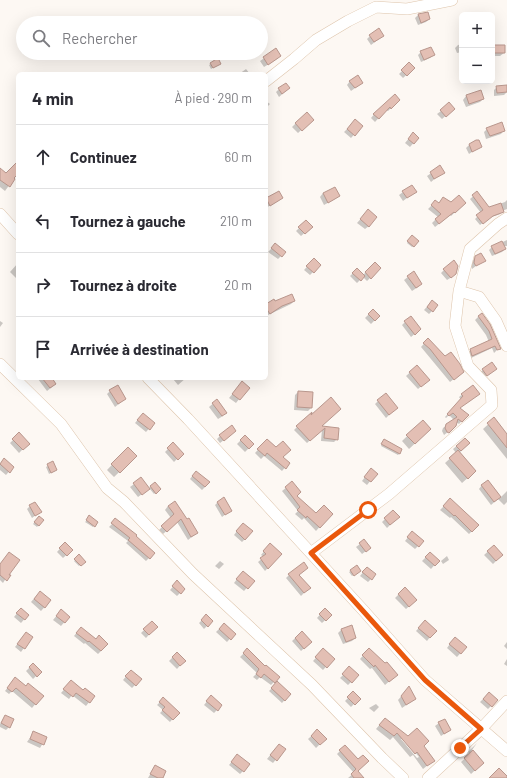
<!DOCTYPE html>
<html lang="fr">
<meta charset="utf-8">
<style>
body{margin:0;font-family:Barlow,sans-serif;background:#f2f2f3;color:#2b2b33}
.controls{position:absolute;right:12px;top:12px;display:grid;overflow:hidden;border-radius:6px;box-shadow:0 4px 16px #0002}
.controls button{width:36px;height:36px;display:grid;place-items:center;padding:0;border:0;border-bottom:1px solid #e1e1e2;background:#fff;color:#2b2b33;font:20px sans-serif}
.stop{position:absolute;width:12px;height:12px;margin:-9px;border:3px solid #ea580c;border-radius:50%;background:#fff}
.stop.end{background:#ea580c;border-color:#fff;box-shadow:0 1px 4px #0008}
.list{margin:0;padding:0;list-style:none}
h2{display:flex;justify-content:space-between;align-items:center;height:52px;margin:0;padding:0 16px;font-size:17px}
h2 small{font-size:13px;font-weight:400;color:#7c7c81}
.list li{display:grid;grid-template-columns:26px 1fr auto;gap:12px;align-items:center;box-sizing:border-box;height:64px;padding:0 16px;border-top:1px solid #e1e1e2}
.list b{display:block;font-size:15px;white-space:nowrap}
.list em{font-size:13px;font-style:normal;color:#7c7c81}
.icon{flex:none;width:22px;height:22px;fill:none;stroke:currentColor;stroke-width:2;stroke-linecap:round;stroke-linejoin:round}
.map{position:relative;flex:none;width:507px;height:778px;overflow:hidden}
.search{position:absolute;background:#fff;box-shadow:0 4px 16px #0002;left:16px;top:16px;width:252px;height:44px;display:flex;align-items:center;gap:10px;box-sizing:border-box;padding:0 14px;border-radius:22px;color:#7c7c81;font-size:15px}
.panel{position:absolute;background:#fff;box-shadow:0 4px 16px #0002;left:16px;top:72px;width:252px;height:308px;border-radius:6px}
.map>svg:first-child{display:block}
</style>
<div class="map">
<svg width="507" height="778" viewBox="0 0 507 778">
<rect width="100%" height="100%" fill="#fdf8f3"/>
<path fill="#0003" fill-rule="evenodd" d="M427 13 429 19 426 22 418 25 415 18 418 15Z
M370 36H383L371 45 367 39Z
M462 44V52L457 53 455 48 458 45Z
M492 46 504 53 500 56H492Z
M276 50 277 59 264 67 260 61Z
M421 52 434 55 430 58 421 62 418 55Z
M217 60 218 65 211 69 209 65Z
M409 64 414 68 403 78 399 74Z
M246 69 250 74H239Z
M350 81 362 83 351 91 347 85Z
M507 86V92L504 95 494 96V90L497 87Z
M289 88 279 97 276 92 279 89Z
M481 91 483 99 480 102 466 107 463 100 466 96Z
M399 100 388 111 386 110 375 122 371 118 376 112Z
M266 101 270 104 266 108Z
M441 111 450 112 442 119 437 114Z
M306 113 312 120 298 133 292 127Z
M355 121 361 127 351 138 344 132Z
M487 129 504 130 501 134 486 139 484 132Z
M410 137 418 138 410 147 405 143Z
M478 142 481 146 469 154 466 148 469 145Z
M18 162V173L5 191 0 187V173L6 174Z
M440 167 443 172 431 182 427 176Z
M411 186 415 192 403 201 399 195Z
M278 192 282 198 266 208V199Z
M323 193 339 196 335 199 324 205 320 197Z
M477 193 488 208 505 202 507 200V209L502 211 500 214 489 218 480 225 475 219 481 213 470 199Z
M435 202 438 204 465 203 451 216 450 215 435 227 432 223 438 217 428 209Z
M365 214 369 226 365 229 357 223Z
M299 228 308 230 301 236 296 231Z
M410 238 414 246 412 247 407 243Z
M507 240V246H504L505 249 502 252 492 256 489 250 492 247Z
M272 248 281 256 278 259 268 252Z
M476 257 484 260 472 269 471 266 473 260Z
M314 259 320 265 310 275 304 270Z
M18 263V280L10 272Z
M375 263 380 268 367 281 363 277 357 283 350 276 357 269 363 275Z
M444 270 452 277 447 280 441 273Z
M413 273 418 287 412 291 404 280Z
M294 301 291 304 266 316V305L274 302Z
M432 301V311L429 314 424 310Z
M373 310 379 316 371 324 365 318Z
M481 314 499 348 494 353 492 348 469 359 467 353 471 350 489 342 486 335 475 320Z
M0 321 3 323 0 327Z
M405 322 417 332 411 337 402 325Z
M428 339 459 375 450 382 421 347Z
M492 363V372L483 378 479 373Z
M417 366 425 383 418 389 406 376Z
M39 378H50L52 387 47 391 38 379Z
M174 378H186L178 385 173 379Z
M239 386 248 388 236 403 229 398Z
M473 386 459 408 467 415 459 424 456 422 452 429 444 435 442 431 443 428 454 420 449 415 446 418 445 417 461 400 459 397Z
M110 391 125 399 115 407 107 394Z
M298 392 311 408 308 411 294 410 295 395Z
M216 401 223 416 218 419 209 407Z
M378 401 393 411 386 418 375 404Z
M310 414 320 427 338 429 337 439 334 442 321 441 322 429 307 443 294 430Z
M140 417 154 423 146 432 135 423Z
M494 419 507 435V459L483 429Z
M423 421 425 434 409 449 402 441Z
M19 434 28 444 19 453 10 443Z
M232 434 220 443 217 439 220 436Z
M245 436 253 444 245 452 237 444Z
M465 439 469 443 459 453 470 476 462 483 445 463 456 453 453 449Z
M267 440 276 448 282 457 289 463 282 471 264 456 261 459 255 453Z
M383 442 401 450 399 454 398 455 381 446Z
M173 444 182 454 174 462 165 452Z
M128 448 136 456 114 477 107 470Z
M4 460 13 467 6 475 0 470V464Z
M53 463 55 471 49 474 46 467Z
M368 473 376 474 367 485 362 481Z
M193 475 205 487 202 490 190 479Z
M141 479 145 492 138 497 130 487Z
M154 483 159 489 154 494 149 488Z
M292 483 296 496 316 515 331 514 316 531 304 518 302 520 295 514 298 511 282 491Z
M482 485 500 498 507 491V502L504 505 498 499 491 505 479 489Z
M450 500 478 525 469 534 451 517 450 518 440 510Z
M218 502 231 510 222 517 215 505Z
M30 506 40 512 32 518 27 509Z
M168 506 196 533 193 536 188 540 177 522 163 534 159 530 171 518 165 510Z
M393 511 398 517 387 528 382 522Z
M39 517 43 520 37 527 33 524Z
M90 517 97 522 93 527 85 522Z
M113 523 134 536 154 553 146 561 126 543 128 541 109 527Z
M240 527 245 539 242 542 234 535Z
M409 536 418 546 415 549 405 541Z
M364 541 366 551 362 554 356 547Z
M65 543 72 550 63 558 57 552Z
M270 544 281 554 265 571 258 562 264 557 261 555Z
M494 546 502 555 493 564 484 555Z
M430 553 438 561 431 569 422 561Z
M79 556 84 562 79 566 74 561Z
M447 556 449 560 443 564 441 561Z
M220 561 224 564 219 569 215 566Z
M0 564 8 575 3 583 0 580Z
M357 567 358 572 352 576 349 572Z
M364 571 371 579 368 582 360 576Z
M240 575 253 581 244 591 234 583Z
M289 575H298L309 588 301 596 286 578Z
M177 582 184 589 177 596 170 590Z
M405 588 416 600 406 609 395 598Z
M37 595 50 601 41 611 31 602Z
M325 609 331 615 322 623 317 618Z
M18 612 28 615 21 623 14 617Z
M58 614 69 617 61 626 53 620Z
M206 616 212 621 204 629 199 623Z
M425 621 430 637 427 641 416 631Z
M152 622 156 627 146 638 141 633Z
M224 624 234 634 227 642 216 632Z
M341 630 355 638 352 641 343 644 338 633Z
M78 631 101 651 98 654 85 643 84 644 74 636Z
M302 632 311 642 301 651 292 641Z
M26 633 32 637 21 652 15 647Z
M452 641 466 647 457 657 447 648Z
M507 642V649L504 646Z
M369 649 393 678 385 685 372 668 370 669 360 659Z
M247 650 265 668 279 677 271 685 260 677 257 680 253 677 257 673 240 657Z
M323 650 333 659 323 670 313 661Z
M177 653 184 661 177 669 169 661Z
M507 659V666L504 664Z
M33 664 40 672 33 679 26 671Z
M350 668 358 675 348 685 340 678Z
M128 674 135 685 132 688 123 680Z
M12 682 26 687 42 696 32 708 12 691 9 694 5 691Z
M277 683 290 694 282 703 269 691Z
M68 685 83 691 94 696 86 706 72 695 69 699 61 693Z
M406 691 415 699 402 708 398 700Z
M353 693 359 699 351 707 345 701Z
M489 693 497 700 488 709 480 702Z
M163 699 178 713 170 722 160 713 163 710 157 705Z
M208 700 217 710 214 713 204 705Z
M376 704 379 707 374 712 369 708Z
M5 716 9 727 6 730 0 727V724Z
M381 723 423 746 433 761 423 769 413 755 410 757 393 737 390 740 376 729ZM401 739H404L419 757 417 758Z
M439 723 450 730 441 736 435 726Z
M317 731 325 739 316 748 308 739Z
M34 732 46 738 40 748 27 742Z
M477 743 472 750 483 763 471 774 461 762 470 754 468 752Z
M345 746 358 760 357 771 363 778H348L354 773 337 754Z
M276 748 284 750 273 763 267 759Z
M234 759 243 771 240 774 229 765Z
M155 766 162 778H148Z"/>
<path fill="#e3bfb4" stroke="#b9978d" d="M428 12 430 19 421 23 418 14Z
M379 28 384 36 374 42 369 35Z
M492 45H505V53H492Z
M431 47 435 55 424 60 420 51Z
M276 48 281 56 268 65 263 57Z
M218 58 221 64 213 68 210 63Z
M409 62 415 68 407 76 401 70Z
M358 75 363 83 355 88 349 81Z
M286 83 290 88 282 94 278 88Z
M507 85V92L497 93 496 86Z
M481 90 484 99 469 104 466 95Z
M395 94 400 100 391 109 390 107 379 119 373 114Z
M449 102 455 109 446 117 440 110Z
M307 112 314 120 302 131 295 123Z
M355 119 363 126 355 136 347 129Z
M502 122 505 131 490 136 486 128Z
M413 132 419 138 414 144 408 139Z
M476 140H479L482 147 472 152 469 144Z
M18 161V174L14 178 15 179 10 187 0 180V168L6 173Z
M440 165 445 173 434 179 430 172Z
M412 185 417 192 407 198 402 191Z
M335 187 340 196 328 203 323 193Z
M279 191 283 198 270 206 266 198Z
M477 191 489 207 501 203 504 212 493 216 483 224 476 215 483 210 472 195Z
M459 195 466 203 455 213 454 212 439 224 435 219 441 214 431 205 435 200 439 203 443 197 451 202Z
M368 209 377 217 369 227 360 219Z
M306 220 313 227 305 234 298 227Z
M412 235 419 241 414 247 407 241Z
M502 241 506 249 495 254 491 246Z
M275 243 286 252 282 257 271 248Z
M481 253 486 261 476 266 474 263 475 256Z
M314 258 321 265 314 273 306 266Z
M454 260 458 266 456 274 451 278 443 269Z
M375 262 381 268 371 279 365 272Z
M357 268 365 276 361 281 352 273Z
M414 271 422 284 416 288 407 276Z
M292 294 295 301 282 306 270 314 266 308V304L274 299 275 301Z
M432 300 438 305 433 312 427 307Z
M373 309 380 316 375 321 368 314Z
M482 313 490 324 501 349 497 350 495 346 472 356 470 349 492 339 489 331 478 316Z
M411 316 421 329 415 335 404 321Z
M428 338 445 356 451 352 460 364 464 372 454 380 430 349 423 343Z
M492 362 497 369 487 376 482 369Z
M417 365 430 380 421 387 409 372Z
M42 378H52L56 384 50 388Z
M242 381 250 388 240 400 232 394Z
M118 385 126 399 118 404 109 390Z
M473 385 480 394 460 408 469 415 462 422 458 419 456 426 449 433 447 432 445 428 446 424 457 417 453 413 449 416 447 414 463 396 461 394Z
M298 391 313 392 312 408 297 407Z
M386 393 398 408 389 415 377 400Z
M331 397 341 409 322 426 339 428 338 440 324 438 325 428 310 441 296 426 312 412 311 415Z
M217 399 227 413 222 416 212 403Z
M143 413 155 423 150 430 137 420Z
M494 417 507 434V448L487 423Z
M423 420 431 429 415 444 406 435Z
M232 425 236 431 224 441 219 435Z
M19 432 30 444 23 450 12 439Z
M245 435 254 444 249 449 240 440Z
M465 438 470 443 461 451 456 446Z
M267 439 276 447 283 441 291 450 283 457 290 463 286 469 267 453 265 456 257 449Z
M384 439 402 449 400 454 381 444Z
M173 442 184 454 178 460 167 448Z
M128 447 137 456 120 473 111 464Z
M458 450 476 471 468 479 449 458Z
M4 458 14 467 10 473 0 464Z
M53 461 57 470 51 473 47 464Z
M371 468 378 474 371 482 364 477Z
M196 471 210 482 205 487 192 476Z
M141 477 150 489 142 495 133 483Z
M488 480 501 497 494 502 481 485Z
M292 481 301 492 297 496 316 513 324 505 333 514 320 528 307 516 306 518 297 510 300 507 285 487Z
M155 482 161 489 156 494 150 486Z
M224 497 232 511 225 515 217 502Z
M450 498 479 525 472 532 455 515 454 516 443 506Z
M175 501 187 519 189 518 198 533 191 537 181 519 167 532 161 526 174 514 168 506Z
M35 502 42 512 35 516 29 505Z
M393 510 400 517 390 525 384 518Z
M89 515 98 522 95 527 86 520Z
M39 516 44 520 39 526 34 522Z
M115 518 137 535 136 536 155 553 150 559 128 540 130 538 111 523Z
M243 523 253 531 245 540 236 531Z
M412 531 424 541 419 547 407 537Z
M364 539 371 548 366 552 359 543Z
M65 542 73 550 67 556 59 548Z
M270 543 282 554 268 569 260 558 266 554 263 551Z
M494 545 503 555 496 561 487 551Z
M9 552 20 560 9 575H11L7 581 0 575V564Z
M430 552 440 561 435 566 425 557Z
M79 554 86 562 81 566 74 559Z
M304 562 308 568 299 575 311 588 304 593 288 574Z
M357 565 361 571 354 576 350 570Z
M367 567 376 574 372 580 362 572Z
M243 571 255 581 248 589 236 579Z
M177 580 185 589 181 594 172 586Z
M405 587 417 600 409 607 398 594Z
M40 591 51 600 45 608 34 599Z
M21 608 29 615 25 620 16 613Z
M325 608 332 615 326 621 319 614Z
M61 609 70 617 65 623 56 616Z
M206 614 213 621 208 627 201 620Z
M425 620 437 631 430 638 418 628Z
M152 621 158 627 149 635 143 629Z
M224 623 236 634 231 640 219 629Z
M352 625 356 638 346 642 341 629Z
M81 627 96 639 99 635 108 644 101 651 89 641 88 642 76 633Z
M302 631 312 642 304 649 295 638Z
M26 632 33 637 25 649 17 644Z
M455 637 467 647 461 654 449 644Z
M247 648 265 666 266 665 280 677 275 683 264 674 261 678 256 674 259 669 243 653Z
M323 648 335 659 327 668 315 657Z
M369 648 385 663 387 662 398 675 389 682 375 665 374 667 362 655Z
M177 652 186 661 180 666 172 657Z
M33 663 42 672 37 677 29 667Z
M349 666 359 675 352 683 342 674Z
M131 670 142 679 136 686 125 676Z
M15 677 26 686 28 683 44 696 36 705 16 688 12 692 7 688Z
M71 680 83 690 85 688 95 696 90 703 76 693 73 697 63 689Z
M277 681 291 694 285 701 271 688Z
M409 686 416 699 406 705 401 696Z
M353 691 361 699 355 705 347 697Z
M489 692 498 700 492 707 483 699Z
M211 695 222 705 218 711 206 701Z
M163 697 180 713 173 720 162 710 165 707 159 702Z
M5 715 14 719 10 728 1 723Z
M385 718 408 736 417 728 429 741 424 746 435 761 427 766 417 752 415 754 397 733 394 736 379 725Z
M445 719 451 730 444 734 438 722Z
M317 729 327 739 320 745 311 736Z
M33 731 47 737 44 745 30 739Z
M279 744 286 749 277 761 270 755Z
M345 745 358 759 363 755 369 761 358 771 364 778H354L351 774 356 769 339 750Z
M473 750 484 763 475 771 464 758Z
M237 754 250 764 244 772 231 762Z
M155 765 166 771 163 778H158L150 774Z
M499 768 507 776V778H489Z"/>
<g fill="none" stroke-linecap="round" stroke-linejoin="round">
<defs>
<path id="minor" d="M266 81 294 59 316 40 348 21 376 7 407 9 452 0
M0 214 18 234
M459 291 479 297 496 321 507 346
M0 364 61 424 107 488 124 502 193 574 312 685 382 758 403 778
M148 378 188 419 363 610 425 680 507 751
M311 553 389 494 492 405 491 390 468 366 455 326 459 291 470 249 498 224 507 218
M428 778 481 729 507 701"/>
</defs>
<use href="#minor" stroke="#dec5ac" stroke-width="12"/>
<use href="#minor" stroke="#fff" stroke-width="11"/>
</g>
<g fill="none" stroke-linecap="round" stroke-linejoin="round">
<path stroke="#ea580c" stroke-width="5" d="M368 510 311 553 425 680 481 729 460 748"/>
</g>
</svg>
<div class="controls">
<button>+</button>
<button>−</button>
</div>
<div class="stop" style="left:368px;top:510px"></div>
<div class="stop end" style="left:460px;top:748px"></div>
<div class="search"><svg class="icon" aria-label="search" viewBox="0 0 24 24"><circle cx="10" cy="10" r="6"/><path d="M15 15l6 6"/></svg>Rechercher</div>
<section class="panel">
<h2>4 min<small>À pied · 290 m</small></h2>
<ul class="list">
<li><svg class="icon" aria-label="ahead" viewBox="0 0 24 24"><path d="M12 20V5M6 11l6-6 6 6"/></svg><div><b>Continuez</b></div><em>60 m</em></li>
<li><svg class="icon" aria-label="left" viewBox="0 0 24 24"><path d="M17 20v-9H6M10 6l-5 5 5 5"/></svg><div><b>Tournez à gauche</b></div><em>210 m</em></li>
<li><svg class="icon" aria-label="right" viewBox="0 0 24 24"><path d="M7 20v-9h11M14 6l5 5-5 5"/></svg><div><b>Tournez à droite</b></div><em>20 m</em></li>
<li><svg class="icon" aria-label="arrive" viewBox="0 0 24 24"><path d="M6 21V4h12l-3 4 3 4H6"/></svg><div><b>Arrivée à destination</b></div></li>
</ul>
</section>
</div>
